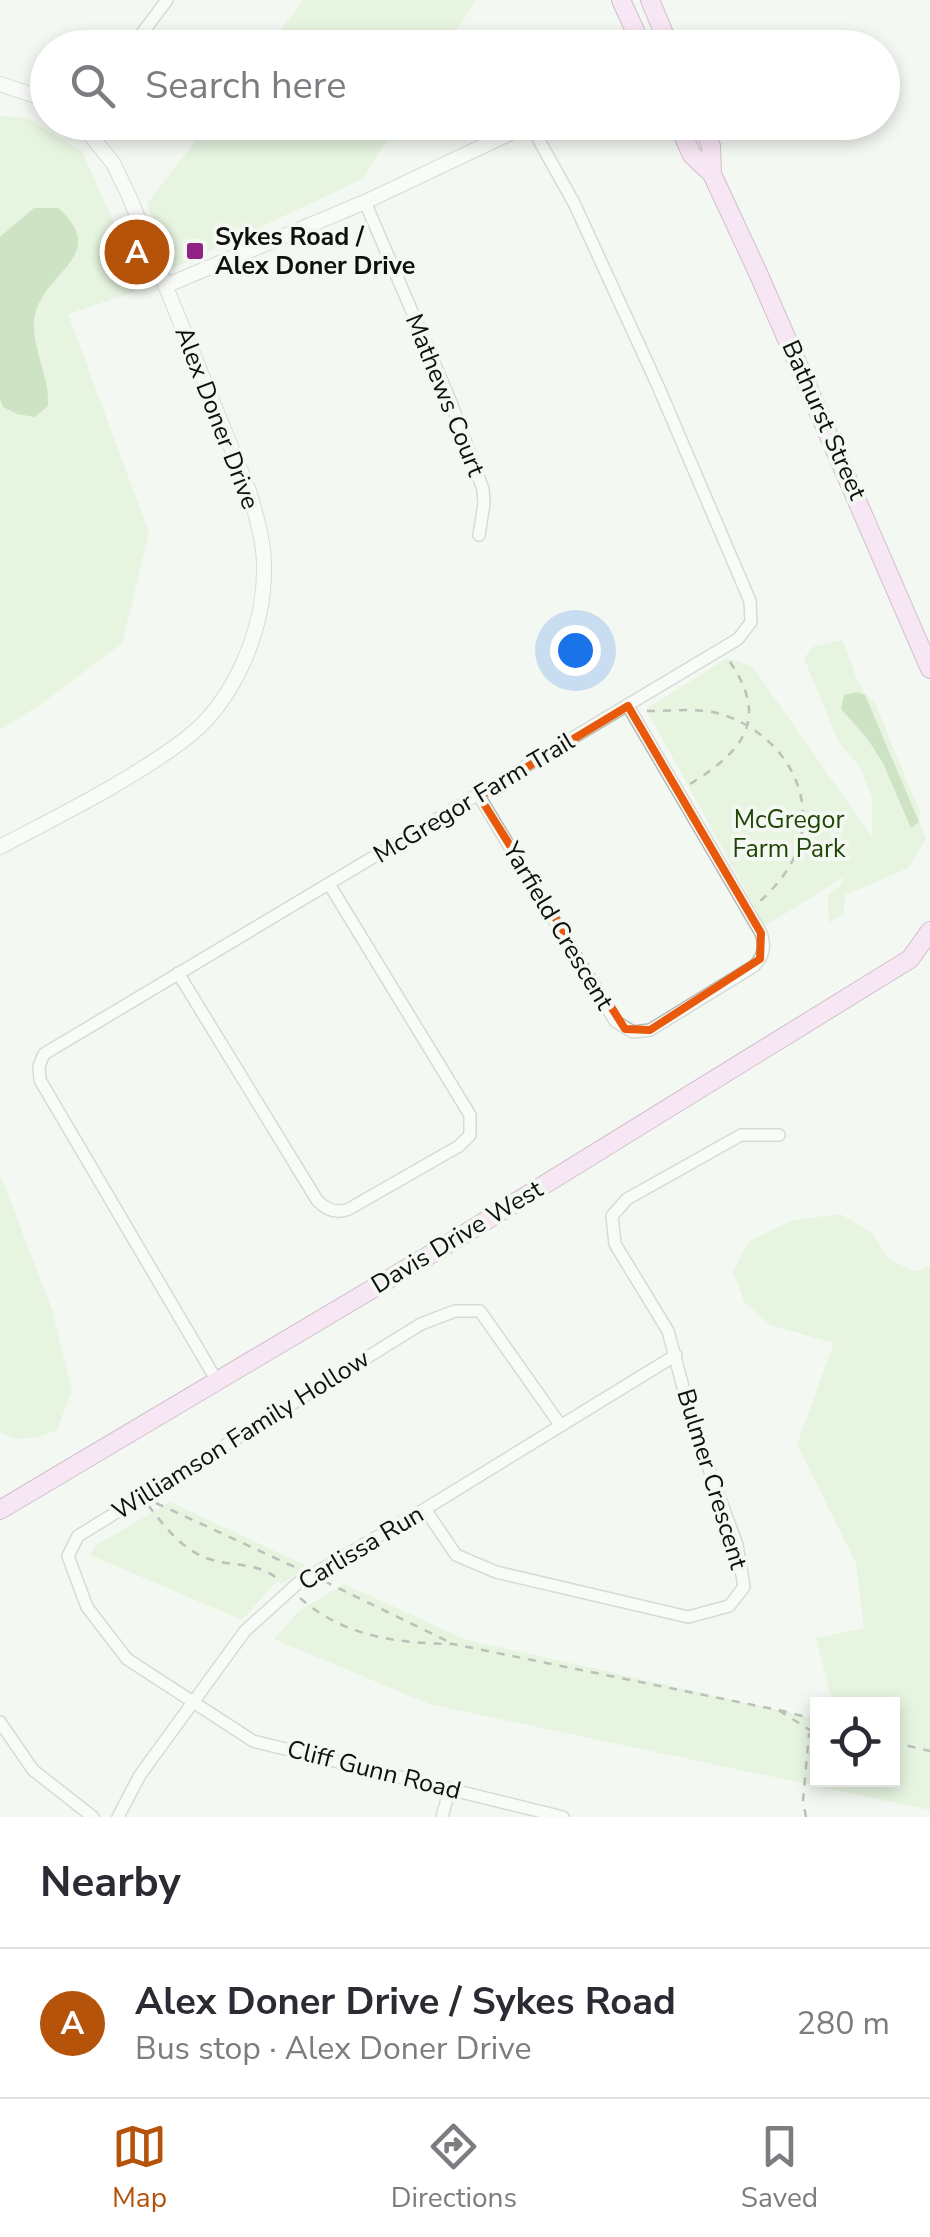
<!DOCTYPE html>
<meta charset="utf-8">
<style>
body{margin:0;font-family:"Nunito Sans",sans-serif;background:#f2f2f3;color:#2b2b33}
.controls{position:absolute;right:30px;bottom:30px;display:grid;overflow:hidden;border-radius:0px;box-shadow:0 5px 15px #0003}
.controls button{width:90px;height:90px;display:grid;place-items:center;padding:0;border:0;border-bottom:2px solid #e1e1e2;background:#fff;color:#2b2b33;font:50px sans-serif}
.you{position:absolute;left:575px;top:650px;width:35px;height:35px;margin:-25px;border:8px solid #fff;border-radius:50%;background:#1a73e8;box-shadow:0 0 0 15px #1a73e833}
.badge{display:grid;place-items:center;width:65px;height:65px;border-radius:50%;background:#b45309;color:#fff;font-size:32px;font-weight:700}
.pin{position:absolute;translate:-50% -50%;border:5px solid #fff;box-shadow:0 2px 10px #0006}
.list{margin:0;padding:0;list-style:none}
h2{display:flex;justify-content:space-between;align-items:center;height:130px;margin:0;padding:0 40px;font-size:42px}
h2 small{font-size:32px;font-weight:400;color:#7c7c81}
.list li{display:grid;grid-template-columns:65px 1fr auto;gap:30px;align-items:center;box-sizing:border-box;height:150px;padding:0 40px;border-top:2px solid #e1e1e2}
.list b{display:block;font-size:38px;white-space:nowrap}
.list p{margin:0;font-size:32px;white-space:nowrap;color:#7c7c81}
.list em{font-size:32px;font-style:normal;color:#7c7c81}
.icon{flex:none;width:55px;height:55px;fill:none;stroke:currentColor;stroke-width:2;stroke-linecap:round;stroke-linejoin:round}
.map{position:relative;flex:none;width:930px;height:1817px;overflow:hidden}
.search{position:absolute;background:#fff;box-shadow:0 5px 15px #0003;left:30px;right:30px;top:30px;height:110px;display:flex;align-items:center;gap:25px;box-sizing:border-box;padding:0 35px;border-radius:55px;color:#7c7c81;font-size:38px}
.sheet{height:280px;background:#fff}
nav{display:flex;justify-content:space-around;align-items:center;box-sizing:border-box;height:140px;border-top:2px solid #e1e1e2;background:#fff;font-size:28px;color:#7c7c81}
nav a{display:grid;justify-items:center;gap:5px}
nav .on{color:#b45309}
.map>svg:first-child{display:block}
</style>
<div class="map">
<svg width="930" height="1817" viewBox="0 0 930 1817">
<rect width="100%" height="100%" fill="#f4f8f2"/>
<path fill="#d4efc9" d="M304 0H476L445 47H267Z
M0 115 28 119 82 151 143 289 68 314 149 533 122 643 44 702 0 730Z
M209 123V122L398 123 362 179 174 268 147 204Z
M842 640C853 660 854 688 874 701L920 813 919 822 926 839 908 868 845 895 844 913 829 923 828 895 842 884 844 877 765 926 646 709 727 658 752 666 872 837V797L860 767 839 743 804 658 813 647Z
M0 1174 52 1310 72 1390 57 1430C38 1438 19 1444 0 1432Z
M840 1214 872 1233 889 1259 915 1272 930 1266V1810L429 1704 274 1639 299 1611 344 1584 464 1639 817 1719 818 1780H892V1704H837L830 1693 816 1638 864 1628 856 1563 797 1444 834 1343 770 1325 745 1303 733 1272 749 1241 794 1220Z
M170 1502 309 1567 281 1584 277 1581 242 1620 90 1555 95 1546Z"/>
<path fill="#9fc78d" d="M34 208H58C113 257 38 273 34 321 32 349 50 377 48 406L35 417 17 414 3 407 0 399V237Z
M857 692 865 695 919 822 911 828 883 763 867 738 841 709 844 695Z"/>
<g fill="none" stroke-linecap="round" stroke-linejoin="round">
<defs>
<path id="minor" d="M131 48 167 0
M365 202 450 400 483 489 484 504 479 535
M479 796 615 1021 633 1032 650 1030 754 966C764 956 766 946 761 933L628 706
M178 973 317 1200C326 1210 336 1214 349 1209L459 1146 470 1135V1115L329 884
M217 1381 40 1080 39 1066 44 1054 738 639 751 622 750 601 658 386 574 203 530 124
M561 1426 480 1311H455L421 1324 78 1536 68 1556 87 1607 127 1659 253 1741 563 1817
M425 1509 456 1555 496 1572 688 1617 729 1606 744 1587 737 1545 694 1428 668 1331 615 1244 612 1216 627 1199 741 1135H779
M0 1722 33 1770 93 1817
M118 1817 140 1775 245 1631 298 1583 425 1509 676 1355
M442 1817 450 1788"/>
<path id="tertiary" d="M0 84 48 100
M165 286 365 202 534 122
M0 847C62 814 128 782 184 740 235 702 265 628 264 566 264 540 256 516 249 491L129 196 113 163 80 122"/>
<path id="primary" d="M621 0 643 48
M650 0 670 48
M677 122 692 155 712 174 759 275 930 669
M701 122 711 146 712 174
M0 1510 453 1241 910 959 930 931"/>
</defs>
<use href="#minor" stroke="#b4b8b3" stroke-width="14"/>
<use href="#tertiary" stroke="#b4b8b3" stroke-width="16"/>
<use href="#primary" stroke="#a77a9e" stroke-width="20"/>
<path stroke="#797c78" stroke-width="2.5" stroke-dasharray="8 8" stroke-linecap="butt" d="M647 711C669 711 696 708 717 713 773 728 815 782 800 841 794 866 776 887 757 904
M690 784C745 750 770 718 728 659
M156 1503 299 1569
M148 1505C166 1528 181 1549 209 1559 234 1567 259 1562 279 1580
M324 1581 453 1644
M300 1598C345 1637 396 1643 453 1644L778 1710 818 1735
M779 1710 818 1720
M892 1742 930 1751
M806 1817 803 1801 809 1733"/>
<use href="#minor" stroke="#fff" stroke-width="11"/>
<use href="#tertiary" stroke="#fff" stroke-width="14"/>
<use href="#primary" stroke="#fbd1f4" stroke-width="18"/>
</g>
<path d="M0 0H930V1817H0ZM628 706 761 933 760 959 650 1030 625 1029 479 796Z" fill="#f4f8f2" fill-opacity=".55" fill-rule="evenodd"/>
<path fill="none" stroke="#e8590c" stroke-width="8" stroke-linejoin="round" d="M628 706 761 933 760 959 650 1030 625 1029 479 796Z"/>
<rect fill="#922385" stroke="#f4f8f2" stroke-width="4" x="185" y="241" width="20" height="20" rx="5"/>
<g text-anchor="middle" dominant-baseline="central" stroke-width="8" stroke-linejoin="round" paint-order="stroke">
<g font-size="25" font-weight="bold" fill="#0e100e" stroke="#f4f8f2" text-anchor="start">
<text x="215" y="237">Sykes Road /<tspan x="215" dy="29">Alex Doner Drive</tspan></text>
</g>
<g font-size="25" fill="#0e100e" stroke="#f4f8f2">
<text transform="translate(445 395) rotate(68)">Mathews Court</text>
<text transform="translate(217 418) rotate(69)">Alex Doner Drive</text>
<text transform="translate(824 420) rotate(66)">Bathurst Street</text>
<text transform="translate(474 798) rotate(-31)">McGregor Farm Trail</text>
<text transform="translate(558 926) rotate(59)">Yarfield Crescent</text>
<text transform="translate(457 1237) rotate(-31)">Davis Drive West</text>
<text transform="translate(241 1435) rotate(-32)">Williamson Family Hollow</text>
<text transform="translate(712 1479) rotate(73)">Bulmer Crescent</text>
<text transform="translate(361 1548) rotate(-31)">Carlissa Run</text>
<text transform="translate(374 1770) rotate(14)">Cliff Gunn Road</text>
</g>
<g font-size="25" fill="#204507" stroke="#f4f8f2">
<text x="789" y="820">McGregor<tspan x="789" dy="29">Farm Park</tspan></text>
</g>
</g>
</svg>
<div class="controls">
<button><svg class="icon" aria-label="locate" viewBox="0 0 24 24"><circle cx="12" cy="12" r="6"/><path d="M12 2v4M12 18v4M2 12h4M18 12h4"/></svg></button>
</div>
<div class="you"></div>
<div class="pin badge" style="left:137px;top:252px">A</div>
<div class="search"><svg class="icon" aria-label="search" viewBox="0 0 24 24"><circle cx="10" cy="10" r="6"/><path d="M15 15l6 6"/></svg>Search here</div>
</div>
<section class="sheet">
<h2>Nearby<small></small></h2>
<ul class="list">
<li><span class="badge">A</span><div><b>Alex Doner Drive / Sykes Road</b><p>Bus stop · Alex Doner Drive</p></div><em>280 m</em></li>
</ul>
</section>
<nav>
<a class="on"><svg class="icon" aria-label="map" viewBox="0 0 24 24"><path d="M3 6l6-2 6 2 6-2v14l-6 2-6-2-6 2zM9 4v14M15 6v14"/></svg>Map</a>
<a><svg class="icon" aria-label="directions" viewBox="0 0 24 24"><path d="M12 3l9 9-9 9-9-9zM9 14v-3h6M13 9l2 2-2 2"/></svg>Directions</a>
<a><svg class="icon" aria-label="saved" viewBox="0 0 24 24"><path d="M7 4h10v16l-5-4-5 4z"/></svg>Saved</a>
</nav>
